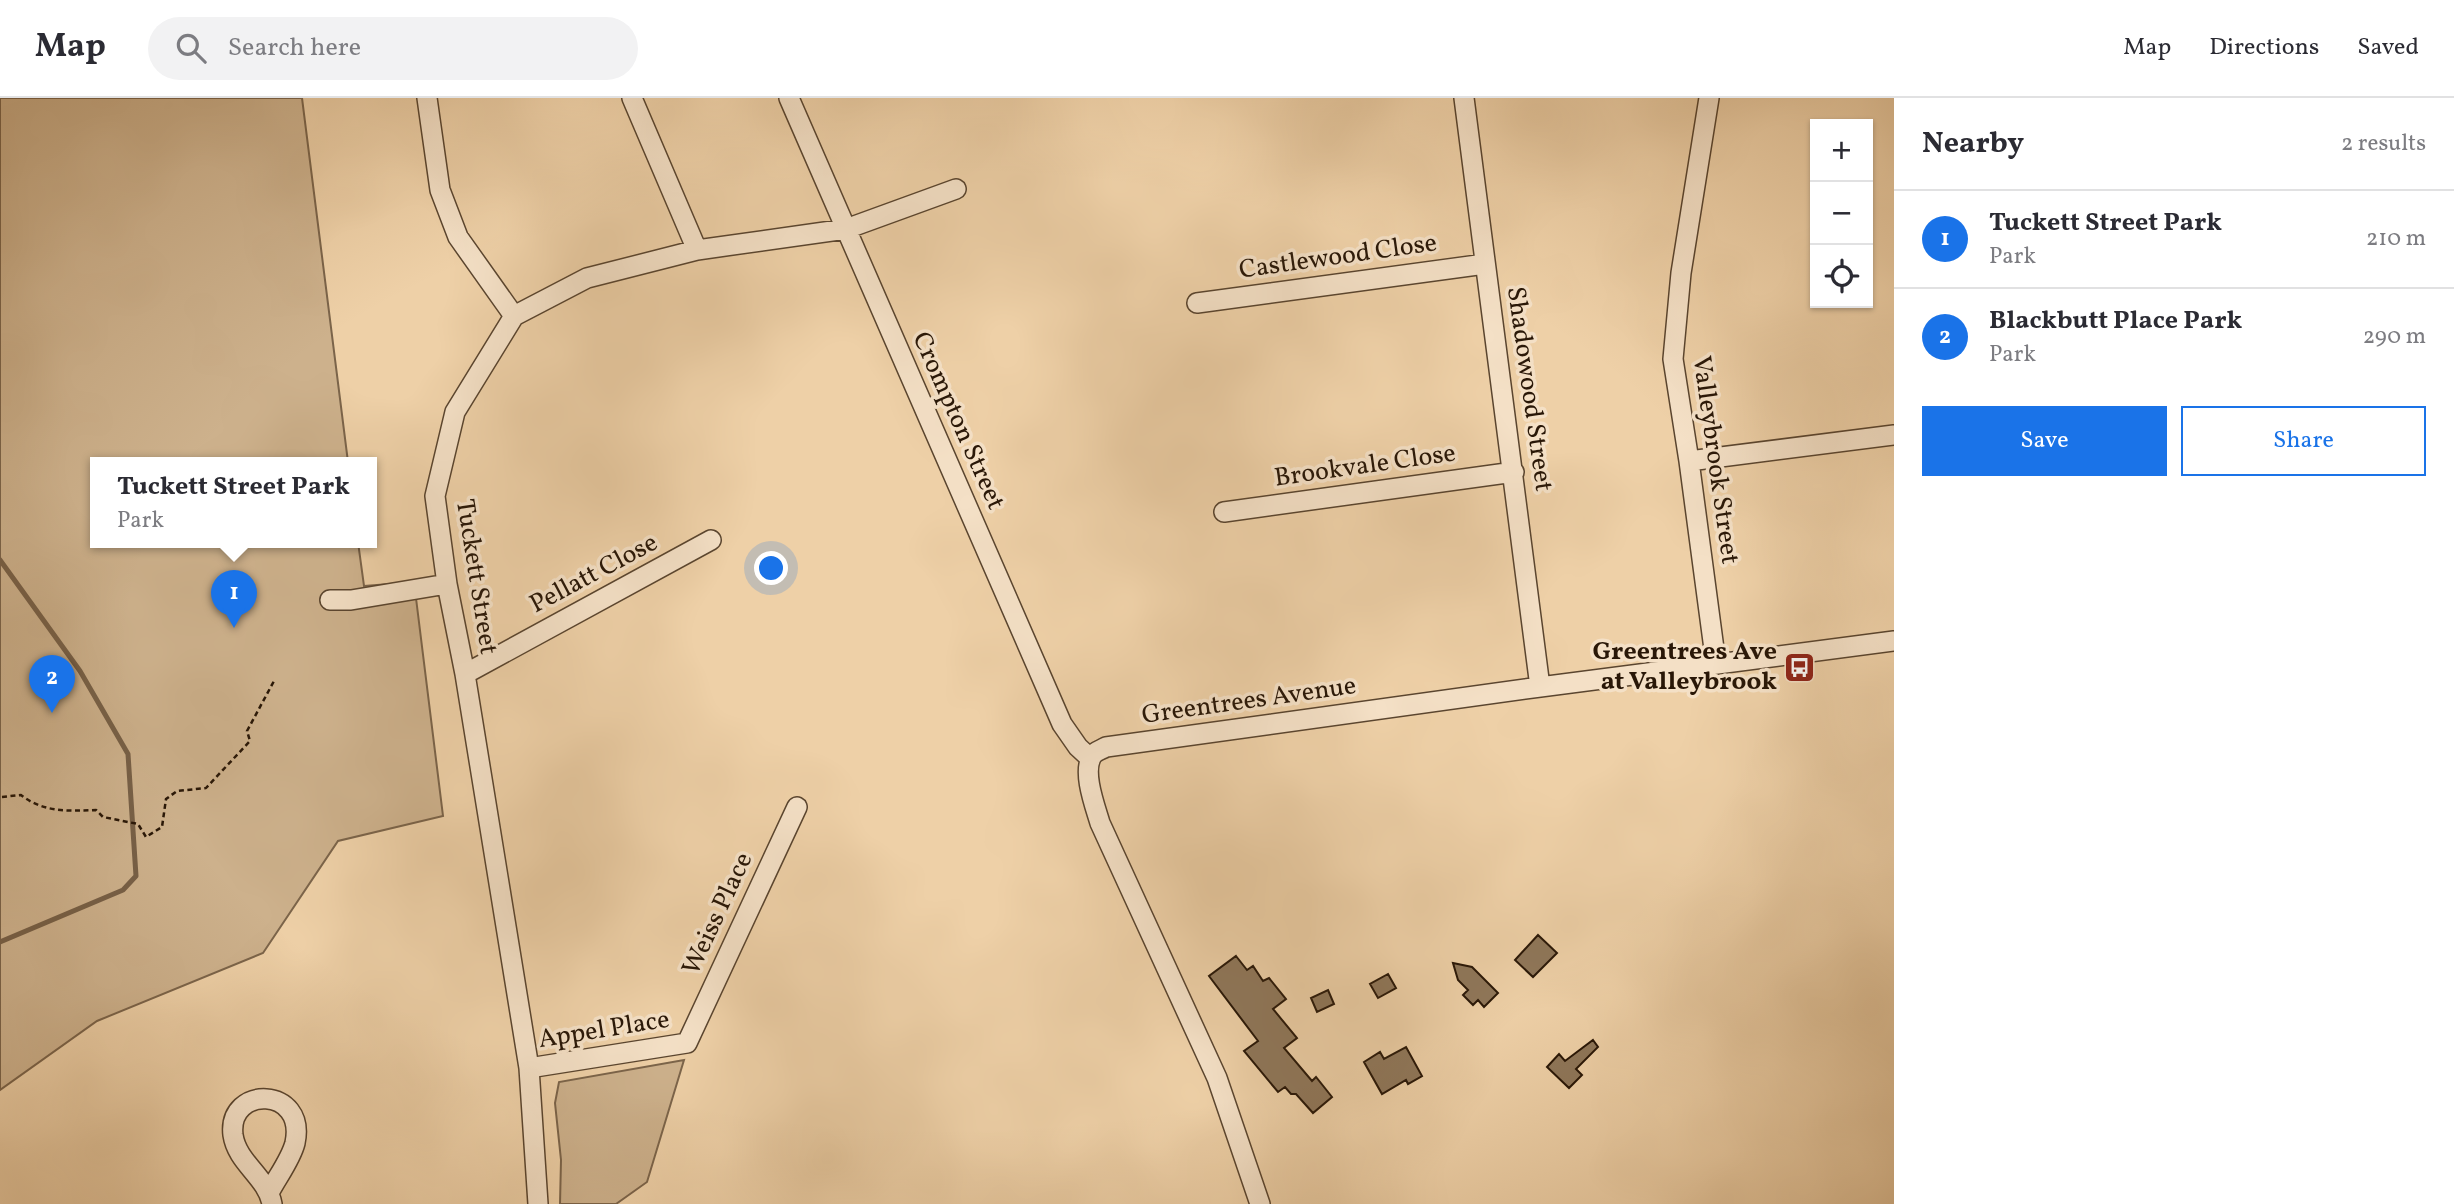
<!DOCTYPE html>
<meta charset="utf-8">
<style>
body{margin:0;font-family:Vollkorn,serif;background:#f2f2f3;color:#2b2b33}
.controls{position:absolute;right:21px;top:21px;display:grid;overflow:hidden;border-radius:0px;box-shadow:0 2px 5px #0004}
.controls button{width:63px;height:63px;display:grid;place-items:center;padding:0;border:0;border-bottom:2px solid #e1e1e2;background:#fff;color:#2b2b33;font:35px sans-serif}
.you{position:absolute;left:772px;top:471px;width:24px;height:24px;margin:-18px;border:5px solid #fff;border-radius:50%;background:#1a73e8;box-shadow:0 0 0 10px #1a73e833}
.badge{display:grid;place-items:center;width:46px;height:46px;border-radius:50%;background:#1a73e8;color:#fff;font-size:23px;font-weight:700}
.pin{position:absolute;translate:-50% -58px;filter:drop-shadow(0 2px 4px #0008)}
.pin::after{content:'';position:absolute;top:37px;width:24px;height:21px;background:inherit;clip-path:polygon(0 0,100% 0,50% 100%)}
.popup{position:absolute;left:90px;top:359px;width:287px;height:91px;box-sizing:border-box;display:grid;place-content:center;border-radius:0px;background:#fff;filter:drop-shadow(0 2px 5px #0005);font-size:23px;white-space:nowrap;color:#7c7c81}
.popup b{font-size:26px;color:#2b2b33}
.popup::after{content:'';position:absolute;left:50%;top:100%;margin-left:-14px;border:14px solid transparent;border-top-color:#fff}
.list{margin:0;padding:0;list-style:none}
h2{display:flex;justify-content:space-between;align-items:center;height:91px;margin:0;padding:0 28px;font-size:30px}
h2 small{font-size:23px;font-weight:400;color:#7c7c81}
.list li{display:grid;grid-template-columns:46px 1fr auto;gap:21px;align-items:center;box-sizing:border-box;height:98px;padding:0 28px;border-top:2px solid #e1e1e2}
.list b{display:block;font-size:26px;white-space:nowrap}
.list p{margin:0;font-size:23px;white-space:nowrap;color:#7c7c81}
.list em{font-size:23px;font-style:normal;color:#7c7c81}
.actions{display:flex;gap:14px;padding:21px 28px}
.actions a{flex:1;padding:16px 0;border:2px solid #1a73e8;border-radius:0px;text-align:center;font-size:24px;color:#1a73e8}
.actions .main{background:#1a73e8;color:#fff}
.icon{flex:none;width:38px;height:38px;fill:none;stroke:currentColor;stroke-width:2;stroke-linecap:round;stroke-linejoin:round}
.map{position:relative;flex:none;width:1894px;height:1106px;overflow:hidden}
header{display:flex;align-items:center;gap:42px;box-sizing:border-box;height:98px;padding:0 35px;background:#fff;border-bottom:2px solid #e1e1e2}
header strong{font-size:33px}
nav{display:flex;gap:38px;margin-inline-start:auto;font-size:24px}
.search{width:490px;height:63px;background:#f2f2f3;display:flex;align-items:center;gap:18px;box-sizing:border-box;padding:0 24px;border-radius:38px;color:#7c7c81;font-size:26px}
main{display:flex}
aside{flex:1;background:#fff}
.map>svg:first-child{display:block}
</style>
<header>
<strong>Map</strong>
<div class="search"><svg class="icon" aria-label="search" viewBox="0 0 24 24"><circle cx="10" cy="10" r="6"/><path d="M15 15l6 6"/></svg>Search here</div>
<nav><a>Map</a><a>Directions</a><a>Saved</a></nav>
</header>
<main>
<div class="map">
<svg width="1894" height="1106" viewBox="0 0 1894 1106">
<rect width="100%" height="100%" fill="#eed0a7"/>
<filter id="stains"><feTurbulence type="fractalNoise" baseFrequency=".00286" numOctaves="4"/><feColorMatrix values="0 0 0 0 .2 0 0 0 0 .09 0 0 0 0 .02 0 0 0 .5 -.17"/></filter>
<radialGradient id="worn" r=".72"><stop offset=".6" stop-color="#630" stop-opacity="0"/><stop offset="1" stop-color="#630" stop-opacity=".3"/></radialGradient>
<path fill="#cdb18c" stroke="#7b644a" stroke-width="2" d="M0 0H302L348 364H96V444H358L364 488 414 484 443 718 338 743 263 855 97 923 0 992Z
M684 962 647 1084 616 1106H560L561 1062 555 1005 559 984Z"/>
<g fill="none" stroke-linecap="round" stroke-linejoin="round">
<path stroke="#776047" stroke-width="5" d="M0 462 80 573 128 656 136 778 123 792 0 844"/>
</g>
<path fill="#8f775a" stroke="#291707" stroke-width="2" d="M1538 837 1557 855 1533 879 1515 862Z
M1236 858 1247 872 1253 868 1263 883 1269 880 1286 901 1273 911 1297 940 1284 950 1312 983 1316 979 1332 999 1313 1015 1296 996H1291L1285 989 1278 994 1244 953 1258 943 1209 878Z
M1453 865 1472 869 1498 895 1484 909 1478 902 1473 907 1463 897 1468 892 1458 882Z
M1388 876 1396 890 1378 900 1370 886Z
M1328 892 1334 906 1317 914 1311 900Z
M1593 942 1598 949 1576 971 1582 977 1569 990 1547 969 1559 956 1565 963Z
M1406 949 1422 978 1408 986 1406 982 1382 996 1364 964 1380 954 1384 961Z"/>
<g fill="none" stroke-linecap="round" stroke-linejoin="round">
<defs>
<path id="minor" d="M427 0 440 92 458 139 514 218
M632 0 697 152
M789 0 1062 626 1078 649 1090 660
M1464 0 1540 589
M1709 0 1681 175 1673 261 1689 363 1716 566
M1197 205 1485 166
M1689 363 1894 337
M1224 414 1514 374
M330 502H351L447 486
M465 576 711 442
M529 970 687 945 797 709
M270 1093C278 1078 291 1061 295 1045 307 988 227 987 233 1037 237 1065 267 1079 272 1106
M538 1106 529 970 465 576 447 486 435 398 455 314 514 218 587 180 697 152 846 131 956 91
M1260 1106 1217 980 1100 725C1095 708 1082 674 1092 658 1095 653 1101 652 1106 649L1540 589 1894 543"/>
</defs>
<use href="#minor" stroke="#5a452f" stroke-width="22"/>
<path stroke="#291707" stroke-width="2.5" stroke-dasharray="5 3.5" stroke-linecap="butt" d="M2 699 21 697C44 715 69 713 96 712L103 719 138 726 146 739 162 729 166 701 177 693 206 690 250 643 247 633 274 583"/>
<use href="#minor" stroke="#f4e0c6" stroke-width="19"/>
</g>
<defs>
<symbol id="bus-square" viewBox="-11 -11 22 22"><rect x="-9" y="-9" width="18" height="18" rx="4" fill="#8f2418" stroke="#f4e0c6"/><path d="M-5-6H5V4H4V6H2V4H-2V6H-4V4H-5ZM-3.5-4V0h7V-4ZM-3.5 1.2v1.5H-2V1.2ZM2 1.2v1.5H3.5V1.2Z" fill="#fff"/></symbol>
</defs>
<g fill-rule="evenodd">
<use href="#bus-square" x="1782" y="552" width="35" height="35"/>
</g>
<g text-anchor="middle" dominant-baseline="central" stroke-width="7" stroke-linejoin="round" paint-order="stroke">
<g font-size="26" fill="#291707" stroke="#f4e0c6">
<text transform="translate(1338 159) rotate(-8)">Castlewood Close</text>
<text transform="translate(1529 291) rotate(82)">Shadowood Street</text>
<text transform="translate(958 323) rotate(66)">Crompton Street</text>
<text transform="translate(1715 362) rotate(82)">Valleybrook Street</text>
<text transform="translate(1365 368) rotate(-8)">Brookvale Close</text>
<text transform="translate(594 476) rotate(-28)">Pellatt Close</text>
<text transform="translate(476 479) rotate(81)">Tuckett Street</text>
<text transform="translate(1249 603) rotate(-8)">Greentrees Avenue</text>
<text transform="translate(718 816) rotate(-65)">Weiss Place</text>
<text transform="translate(604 932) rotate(-9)">Appel Place</text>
</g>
<g font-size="26" font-weight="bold" fill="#291707" stroke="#f4e0c6" text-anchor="end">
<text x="1777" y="554">Greentrees Ave<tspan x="1777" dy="30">at Valleybrook</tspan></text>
</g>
</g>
<rect width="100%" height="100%" filter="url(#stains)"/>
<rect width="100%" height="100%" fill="url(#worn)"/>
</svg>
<div class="controls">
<button>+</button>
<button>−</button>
<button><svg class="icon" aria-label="locate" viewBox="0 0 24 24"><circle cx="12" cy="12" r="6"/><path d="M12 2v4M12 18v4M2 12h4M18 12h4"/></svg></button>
</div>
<div class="you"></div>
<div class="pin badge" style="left:234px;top:530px">1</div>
<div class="popup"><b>Tuckett Street Park</b>Park</div>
<div class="pin badge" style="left:52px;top:615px">2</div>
</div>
<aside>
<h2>Nearby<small>2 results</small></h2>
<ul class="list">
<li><span class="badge">1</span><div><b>Tuckett Street Park</b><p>Park</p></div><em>210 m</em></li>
<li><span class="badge">2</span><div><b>Blackbutt Place Park</b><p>Park</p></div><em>290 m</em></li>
</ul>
<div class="actions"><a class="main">Save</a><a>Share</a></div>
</aside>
</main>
